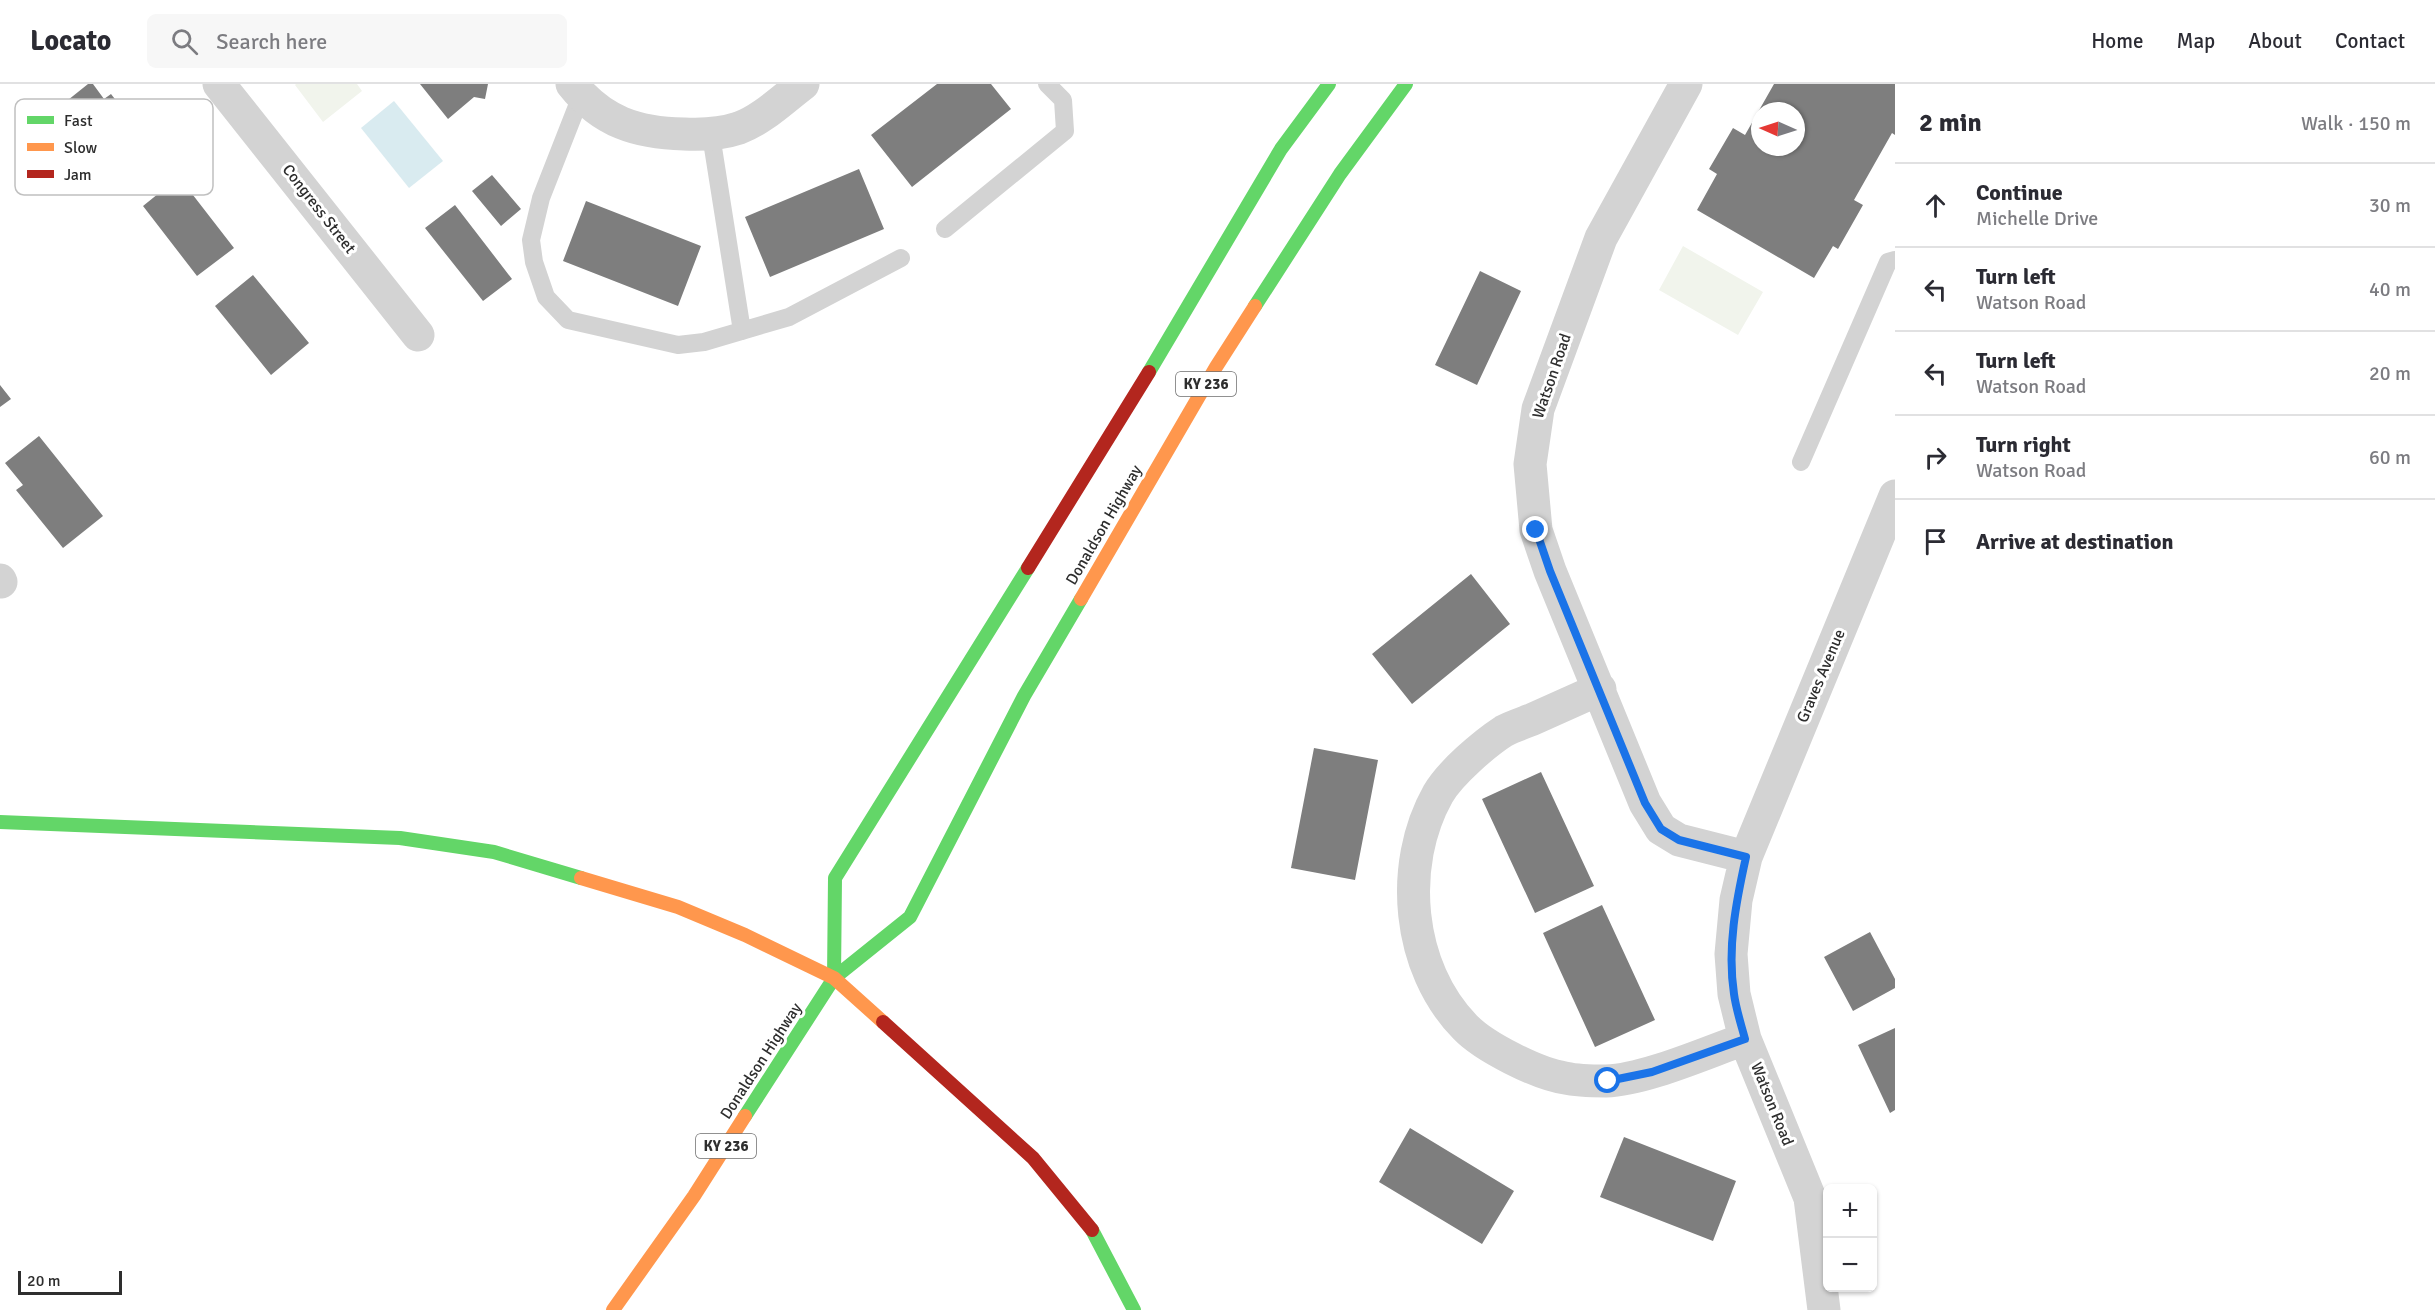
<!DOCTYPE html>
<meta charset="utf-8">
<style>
body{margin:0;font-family:Signika,sans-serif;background:#f7f7f7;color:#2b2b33}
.controls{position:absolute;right:18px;bottom:18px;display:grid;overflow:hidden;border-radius:9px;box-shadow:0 2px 4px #0004}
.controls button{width:54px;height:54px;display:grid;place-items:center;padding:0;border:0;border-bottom:2px solid #e1e1e2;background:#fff;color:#2b2b33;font:30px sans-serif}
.compass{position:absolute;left:1751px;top:18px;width:54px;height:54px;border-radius:50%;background:#fff;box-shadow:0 2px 4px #0004;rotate:273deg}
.scale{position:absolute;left:18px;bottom:15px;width:104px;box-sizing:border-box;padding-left:6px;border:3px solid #2e2e2e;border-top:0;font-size:16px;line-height:21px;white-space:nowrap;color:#2e2e2e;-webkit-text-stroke:4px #fff;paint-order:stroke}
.stop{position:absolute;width:18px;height:18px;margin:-14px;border:4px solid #1a73e8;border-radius:50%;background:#fff}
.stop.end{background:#1a73e8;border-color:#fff;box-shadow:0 2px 6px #0008}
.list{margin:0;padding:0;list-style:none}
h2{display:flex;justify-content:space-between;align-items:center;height:78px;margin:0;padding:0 24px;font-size:26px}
h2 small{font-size:20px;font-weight:400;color:#7c7c81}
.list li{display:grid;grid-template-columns:39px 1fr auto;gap:18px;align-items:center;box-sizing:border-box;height:84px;padding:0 24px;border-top:2px solid #e1e1e2}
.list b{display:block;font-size:22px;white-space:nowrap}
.list p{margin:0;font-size:20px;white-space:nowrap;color:#7c7c81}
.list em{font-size:20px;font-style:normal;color:#7c7c81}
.icon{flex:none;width:33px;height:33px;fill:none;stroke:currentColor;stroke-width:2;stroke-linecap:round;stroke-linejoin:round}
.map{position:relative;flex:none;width:1895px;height:1226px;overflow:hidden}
header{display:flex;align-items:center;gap:36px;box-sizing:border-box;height:84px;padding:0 30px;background:#fff;border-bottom:2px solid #e1e1e2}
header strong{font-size:28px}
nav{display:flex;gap:33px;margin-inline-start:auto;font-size:21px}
.search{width:420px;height:54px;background:#f7f7f7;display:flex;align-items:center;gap:15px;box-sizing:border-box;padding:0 21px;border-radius:9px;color:#7c7c81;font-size:22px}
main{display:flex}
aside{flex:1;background:#fff}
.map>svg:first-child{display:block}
</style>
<header>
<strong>Locato</strong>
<div class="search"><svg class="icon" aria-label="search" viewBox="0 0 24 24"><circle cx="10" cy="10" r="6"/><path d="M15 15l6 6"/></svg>Search here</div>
<nav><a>Home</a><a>Map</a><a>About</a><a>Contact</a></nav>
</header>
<main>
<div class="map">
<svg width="1895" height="1226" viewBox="0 0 1895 1226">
<rect width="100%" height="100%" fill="#fff"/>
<path fill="#f1f4ec" d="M296 0H357L362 7 323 38 295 1Z
M1683 162 1763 208 1738 251 1659 206Z"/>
<path fill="#d9ebf0" d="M394 17 443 77 409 104 361 44Z"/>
<path fill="#7e7e7e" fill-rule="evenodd" d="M88 0H93L104 15 111 10 146 55 139 60 149 73 116 99 58 24Z
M420 0H488L485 15 474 13 448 35Z
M937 0H991L1011 25 912 103 871 51Z
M1774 0H1895V51L1892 49 1854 116 1863 121 1838 165 1833 162 1814 194 1697 126 1717 90 1709 85 1733 44 1745 51ZM1760 27H1796V63H1760Z
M859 85 884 145 770 193 745 133Z
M492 91 521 125 501 142 472 107Z
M179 93 234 164 197 192 143 122Z
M586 117 701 162 678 222 563 177Z
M455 121 512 195 483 217 425 144Z
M1480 187 1521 207 1477 301 1435 281Z
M253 191 309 259 271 291 215 222Z
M0 301 11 315 0 323Z
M39 352 103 432 63 464 16 406 23 401 5 379Z
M1471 490 1510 540 1412 620 1372 570Z
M1314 664 1378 676 1355 796 1291 784Z
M1541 688 1594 802 1535 829 1482 715Z
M1602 821 1655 936 1595 963 1543 849Z
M1870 848 1895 895V904L1853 927 1824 873Z
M1895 944V1026L1890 1029 1858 961Z
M1410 1044 1514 1107 1482 1160 1379 1098Z
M1624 1053 1736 1097 1713 1157 1600 1113Z"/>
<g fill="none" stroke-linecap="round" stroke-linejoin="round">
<path stroke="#d3d3d3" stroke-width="18" d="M581 12 541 114 531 156 534 178 546 213 568 236 678 261 704 258 789 233 901 174
M711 51 742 247
M945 145 1065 47 1063 16 1047 0
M1801 378 1888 178 1895 176"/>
<path stroke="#d3d3d3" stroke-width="33" d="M219 0 418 251
M572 0C602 38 637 49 684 50 703 51 721 50 739 44 763 35 783 15 803 0
M1686 0 1601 154 1538 325 1530 380 1536 446 1550 487 1645 719 1661 745 1679 756 1746 773
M0 496 1 498
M1600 605C1578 615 1555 625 1533 635 1524 639 1513 642 1504 647 1484 660 1450 689 1438 710 1398 781 1407 884 1465 943 1484 963 1538 990 1565 994 1578 997 1593 997 1606 997 1645 996 1707 968 1745 955
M1824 1226 1810 1114 1745 955 1734 910 1731 870 1736 816 1746 773 1895 412"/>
<path stroke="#63d668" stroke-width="14" d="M1255 222 1340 90 1406 0
M1149 288 1281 65 1329 0
M0 738 400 754 494 768 581 794
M834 894 835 794 1028 484
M745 1032 834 894 910 833 1024 612 1081 515
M1092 1146 1134 1226"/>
<path stroke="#ff974d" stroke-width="14" d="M1081 515 1216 283 1255 222
M581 794 678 823 745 851 834 894 883 938
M613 1226 694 1112 745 1032"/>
<path stroke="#b3261e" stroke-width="14" d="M1028 484 1149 288
M883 938 1033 1074 1092 1146"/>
</g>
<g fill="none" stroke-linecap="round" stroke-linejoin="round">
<path stroke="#1a73e8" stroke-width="8" d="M1536 446 1550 487 1645 719 1661 745 1679 756 1746 773C1736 818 1727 864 1734 910 1736 925 1741 940 1745 955L1652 988 1608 997"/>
</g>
<g text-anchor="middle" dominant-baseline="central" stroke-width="6" stroke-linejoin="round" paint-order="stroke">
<g fill="#fff" stroke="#6d6d6d" stroke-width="1.5">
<rect x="1176" y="288" width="60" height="24" rx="4.5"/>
<rect x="696" y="1050" width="60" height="24" rx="4.5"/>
</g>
<g font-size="15" font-weight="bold" fill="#2e2e2e">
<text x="1206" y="300">KY 236</text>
<text x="726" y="1062">KY 236</text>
</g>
<g font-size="16" fill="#2e2e2e" stroke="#fff">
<text transform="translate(319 125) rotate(52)">Congress Street</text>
<text transform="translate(1552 292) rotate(-71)">Watson Road</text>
<text transform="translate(1104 441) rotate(-60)">Donaldson Highway</text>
<text transform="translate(1821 592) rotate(-67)">Graves Avenue</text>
<text transform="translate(761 977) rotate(-57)">Donaldson Highway</text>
<text transform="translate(1772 1020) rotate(68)">Watson Road</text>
</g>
</g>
<rect x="15" y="15" width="198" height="96" rx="9" fill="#fff" stroke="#c0c0c0" stroke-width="1.5"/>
<rect x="27" y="32" width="27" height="8" fill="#63d668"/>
<rect x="27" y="59" width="27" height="8" fill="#ff974d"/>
<rect x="27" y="86" width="27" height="8" fill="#b3261e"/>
<g font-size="16" fill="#2e2e2e">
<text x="64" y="42">Fast</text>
<text x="64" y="69">Slow</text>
<text x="64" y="96">Jam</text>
</g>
</svg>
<div class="controls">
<button>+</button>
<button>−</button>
</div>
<svg class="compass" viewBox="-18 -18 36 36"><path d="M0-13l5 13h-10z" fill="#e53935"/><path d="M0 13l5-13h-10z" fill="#7c7c81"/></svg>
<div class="scale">20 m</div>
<div class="stop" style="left:1608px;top:997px"></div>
<div class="stop end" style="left:1536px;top:446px"></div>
</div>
<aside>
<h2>2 min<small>Walk · 150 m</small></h2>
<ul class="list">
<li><svg class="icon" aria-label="ahead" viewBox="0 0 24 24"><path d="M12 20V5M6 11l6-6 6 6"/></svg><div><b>Continue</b><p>Michelle Drive</p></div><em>30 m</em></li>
<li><svg class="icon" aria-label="left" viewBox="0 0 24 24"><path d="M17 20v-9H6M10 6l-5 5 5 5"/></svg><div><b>Turn left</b><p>Watson Road</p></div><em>40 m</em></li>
<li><svg class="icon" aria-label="left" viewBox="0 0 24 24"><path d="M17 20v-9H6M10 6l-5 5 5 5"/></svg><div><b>Turn left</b><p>Watson Road</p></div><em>20 m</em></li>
<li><svg class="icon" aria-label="right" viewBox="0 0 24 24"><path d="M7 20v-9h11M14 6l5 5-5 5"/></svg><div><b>Turn right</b><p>Watson Road</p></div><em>60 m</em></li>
<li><svg class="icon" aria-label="arrive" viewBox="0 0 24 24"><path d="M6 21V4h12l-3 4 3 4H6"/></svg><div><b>Arrive at destination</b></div></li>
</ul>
</aside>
</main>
